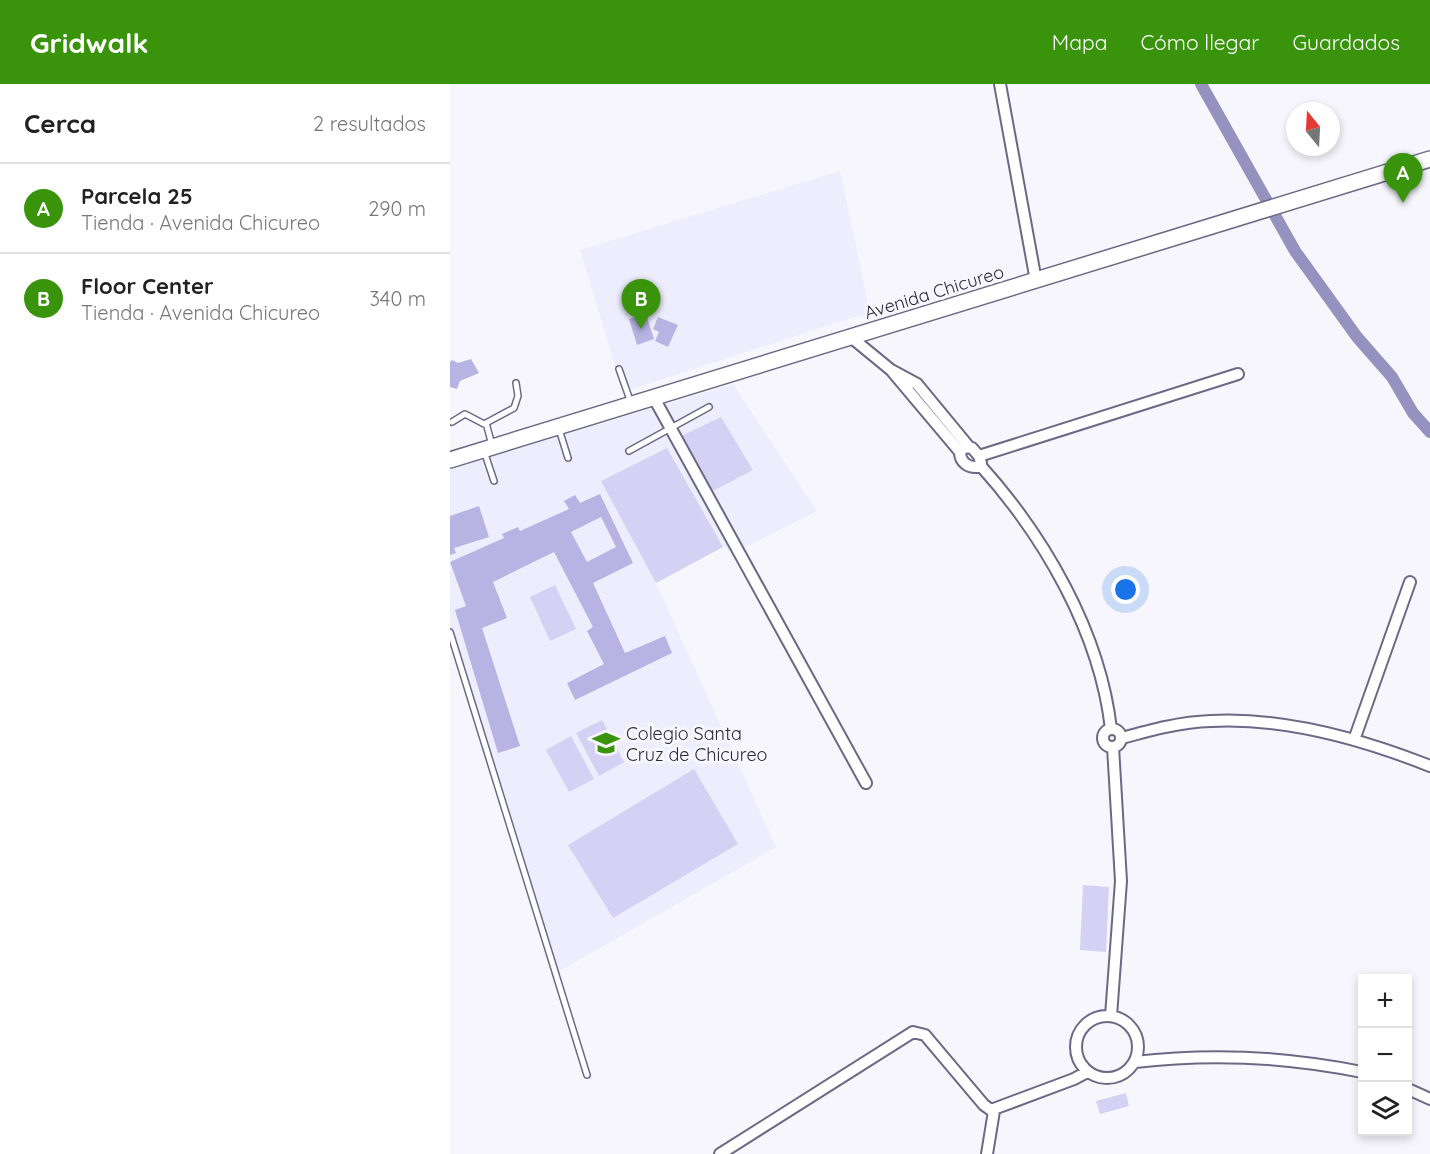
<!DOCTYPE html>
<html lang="es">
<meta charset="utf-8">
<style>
body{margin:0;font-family:Quicksand,sans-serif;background:#f2f2f2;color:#222}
.controls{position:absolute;right:18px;bottom:18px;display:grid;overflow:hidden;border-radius:0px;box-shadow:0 3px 9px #0003}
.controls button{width:54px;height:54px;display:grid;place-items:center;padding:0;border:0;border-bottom:2px solid #e0e0e0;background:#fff;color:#222;font:30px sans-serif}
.compass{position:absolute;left:836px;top:18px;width:54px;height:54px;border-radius:50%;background:#fff;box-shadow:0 3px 9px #0003;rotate:342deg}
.you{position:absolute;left:676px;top:506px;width:21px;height:21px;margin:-15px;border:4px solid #fff;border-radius:50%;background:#1a73e8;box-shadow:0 0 0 9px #1a73e833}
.badge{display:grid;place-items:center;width:39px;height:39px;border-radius:50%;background:#39940c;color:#fff;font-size:20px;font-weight:700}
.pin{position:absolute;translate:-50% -50px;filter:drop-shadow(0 2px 3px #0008)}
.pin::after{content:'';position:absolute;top:32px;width:21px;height:18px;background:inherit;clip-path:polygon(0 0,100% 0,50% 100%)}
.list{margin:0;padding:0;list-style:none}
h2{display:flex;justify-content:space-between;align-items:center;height:78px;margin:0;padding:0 24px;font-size:26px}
h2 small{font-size:20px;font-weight:400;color:#767676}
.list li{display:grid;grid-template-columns:39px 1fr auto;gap:18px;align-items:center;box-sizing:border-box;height:90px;padding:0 24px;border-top:2px solid #e0e0e0}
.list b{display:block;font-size:22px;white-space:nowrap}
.list p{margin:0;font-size:20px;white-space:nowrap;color:#767676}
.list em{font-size:20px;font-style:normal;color:#767676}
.icon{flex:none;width:33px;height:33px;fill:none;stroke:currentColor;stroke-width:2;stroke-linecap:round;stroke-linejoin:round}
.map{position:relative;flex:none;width:980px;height:1070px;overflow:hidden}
header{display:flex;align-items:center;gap:36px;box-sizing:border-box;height:84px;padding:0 30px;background:#39940c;color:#fff}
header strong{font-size:28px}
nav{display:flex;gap:33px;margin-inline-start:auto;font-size:21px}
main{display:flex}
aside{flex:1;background:#fff}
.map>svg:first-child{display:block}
</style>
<header>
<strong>Gridwalk</strong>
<nav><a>Mapa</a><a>Cómo llegar</a><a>Guardados</a></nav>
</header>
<main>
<aside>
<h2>Cerca<small>2 resultados</small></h2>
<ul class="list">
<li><span class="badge">A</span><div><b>Parcela 25</b><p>Tienda · Avenida Chicureo</p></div><em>290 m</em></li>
<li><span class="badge">B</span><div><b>Floor Center</b><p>Tienda · Avenida Chicureo</p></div><em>340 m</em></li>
</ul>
</aside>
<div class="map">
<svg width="980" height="1070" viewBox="0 0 980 1070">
<rect width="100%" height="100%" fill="#f7f6fd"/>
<path fill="#eeedfe" d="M390 87 420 228 173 308 130 166Z
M283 300 367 427 282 470 274 462 206 499 326 763 108 888 0 554V385Z"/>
<path fill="#d4d1f5" d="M271 333 303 386 257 410 227 354Z
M217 364 273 463 206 499 151 397Z
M105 501 126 545 100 557 80 513Z
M152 636 174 678 149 692 126 649Z
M121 652 144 695 119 708 96 666Z
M244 685 288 760 163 834 118 761Z
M633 801 659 803 656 868 630 866Z
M676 1009 679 1022 650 1030 646 1017Z"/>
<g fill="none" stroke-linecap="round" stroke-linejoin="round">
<path stroke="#9692c0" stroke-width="12" d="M751 0 845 167 907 253 942 293 963 329 980 348"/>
</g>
<path fill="#b7b3e3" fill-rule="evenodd" d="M196 230 204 255 187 261 179 235Z
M208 233 228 241 218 263 205 257 209 248 203 245Z
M21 275 29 289 10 297 7 305 0 303V278L2 276 8 279Z
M150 410 183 479 143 499 175 569 215 552 222 569 125 616 117 599 154 580 137 547 143 543 104 468 43 498 57 534 32 544 70 662 48 669 5 526 16 522 0 478 54 454 52 450 68 443 70 447 119 425 114 417 125 411 130 419ZM151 433 166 463 137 478 121 448Z
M29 422 39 453 4 464 6 469 0 471V432Z"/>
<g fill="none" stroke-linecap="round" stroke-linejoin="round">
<defs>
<path id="service" d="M169 285 181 319
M2 338 15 330 36 341
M109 345 118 374
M42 361 36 339 64 324 68 312 66 299
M34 367 44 397
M179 367 259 323
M0 548 137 991"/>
<path id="minor" d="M550 0 586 197
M402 254 441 286 467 300 519 363
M441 286 510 368
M204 314 416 699
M515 363 522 364 529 372 531 379 528 383C518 384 510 378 510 368Z
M529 372 788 290
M530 381C594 452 650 548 661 645
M653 654a9 9 0 1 1 18 0a9 9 0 1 1-18 0Z
M672 654C701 646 730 638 761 637 835 633 912 655 980 682
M904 656 960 498
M626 963a31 31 0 1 1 62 0a31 31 0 1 1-62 0Z
M661 932 671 797 663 663
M685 978C761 969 838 973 912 988
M958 1005 980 1015
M270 1070 463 948 475 951 534 1021 541 1026 624 995 637 988
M537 1070 544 1027"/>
<path id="secondary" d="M0 376 980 75"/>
</defs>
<use href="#service" stroke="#6c6987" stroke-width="8"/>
<use href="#minor" stroke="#6c6987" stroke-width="14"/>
<use href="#secondary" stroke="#6c6987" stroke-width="18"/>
<use href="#service" stroke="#fff" stroke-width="5"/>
<use href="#minor" stroke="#fff" stroke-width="10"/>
<use href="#secondary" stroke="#fff" stroke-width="15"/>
</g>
<defs>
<symbol id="school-bare" viewBox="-9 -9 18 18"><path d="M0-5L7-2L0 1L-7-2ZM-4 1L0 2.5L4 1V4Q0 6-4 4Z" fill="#39940c" stroke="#f7f6fd" stroke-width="2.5" paint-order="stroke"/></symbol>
</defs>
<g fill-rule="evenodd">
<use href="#school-bare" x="137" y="640" width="38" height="38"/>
</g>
<g text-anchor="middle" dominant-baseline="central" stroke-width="6" stroke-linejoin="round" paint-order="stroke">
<g font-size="18" fill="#2a2936" stroke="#f7f6fd">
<text transform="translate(484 208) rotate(-17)">Avenida Chicureo</text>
</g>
<g font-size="18" fill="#2a2936" stroke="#f7f6fd" text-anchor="start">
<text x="176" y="649">Colegio Santa<tspan x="176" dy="21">Cruz de Chicureo</tspan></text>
</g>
</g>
</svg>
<div class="controls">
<button>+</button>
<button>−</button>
<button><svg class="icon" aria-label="layers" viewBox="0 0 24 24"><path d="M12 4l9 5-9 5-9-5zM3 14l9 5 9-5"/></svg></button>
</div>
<svg class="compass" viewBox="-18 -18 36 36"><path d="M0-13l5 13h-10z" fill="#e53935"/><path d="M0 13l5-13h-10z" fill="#767676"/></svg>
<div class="you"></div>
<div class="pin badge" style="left:953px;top:119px">A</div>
<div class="pin badge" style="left:191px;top:245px">B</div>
</div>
</main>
